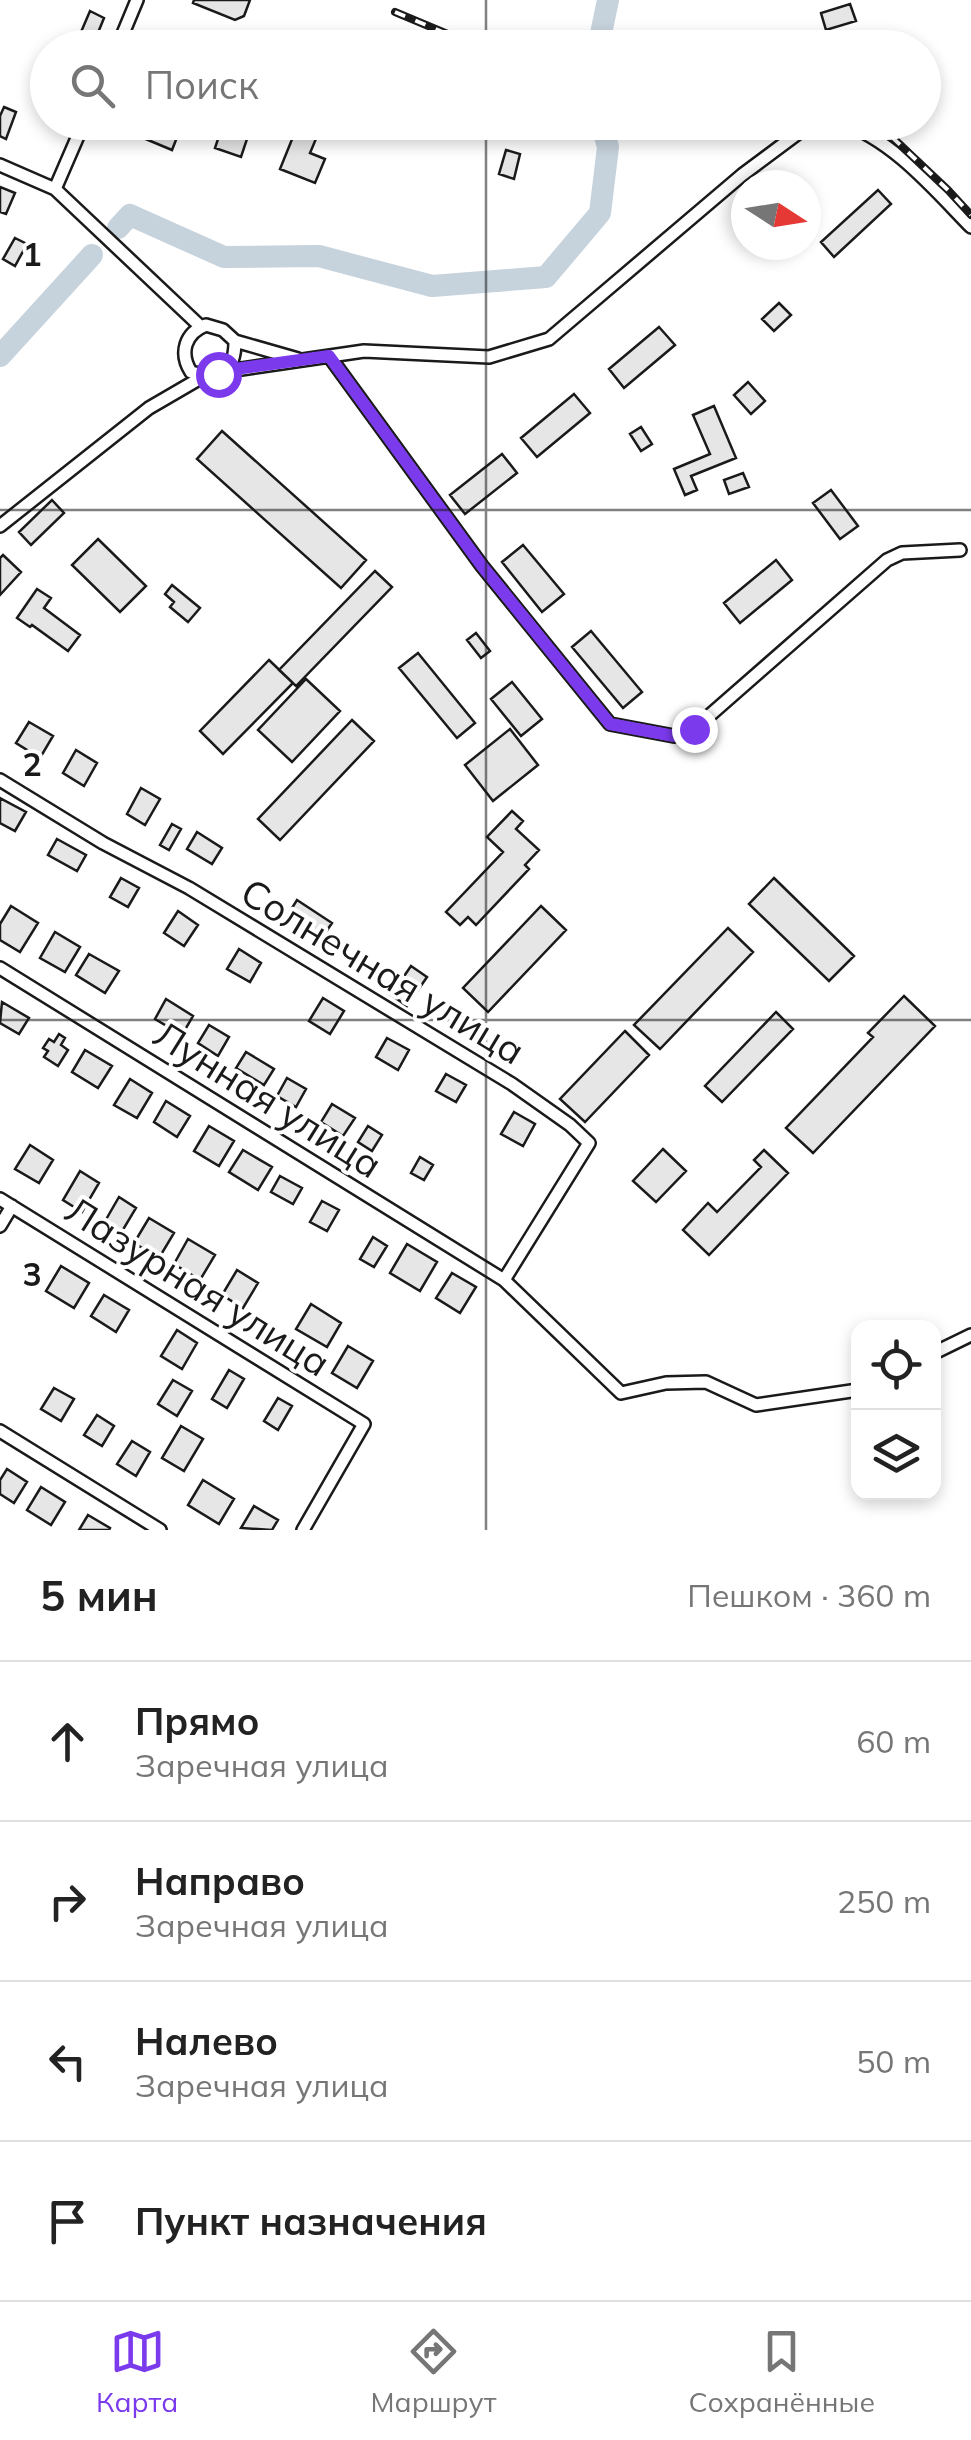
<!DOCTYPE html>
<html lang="ru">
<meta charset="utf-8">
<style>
body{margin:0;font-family:Mulish,sans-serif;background:#f6f6f6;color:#222}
.controls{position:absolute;right:30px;bottom:30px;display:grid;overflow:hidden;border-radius:20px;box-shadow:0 5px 15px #0003}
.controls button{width:90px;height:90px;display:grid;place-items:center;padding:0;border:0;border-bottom:2px solid #e0e0e0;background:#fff;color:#222;font:50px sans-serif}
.compass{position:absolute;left:731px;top:170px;width:90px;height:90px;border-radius:50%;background:#fff;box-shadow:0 5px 15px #0003;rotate:102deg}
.stop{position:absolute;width:30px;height:30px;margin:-22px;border:8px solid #7c3aed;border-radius:50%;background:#fff}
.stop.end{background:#7c3aed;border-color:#fff;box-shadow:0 2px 10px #0008}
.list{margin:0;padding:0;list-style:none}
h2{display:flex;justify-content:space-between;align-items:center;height:130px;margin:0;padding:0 40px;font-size:42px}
h2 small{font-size:32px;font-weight:400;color:#767676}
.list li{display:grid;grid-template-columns:65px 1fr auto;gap:30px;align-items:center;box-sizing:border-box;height:160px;padding:0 40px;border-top:2px solid #e0e0e0}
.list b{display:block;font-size:38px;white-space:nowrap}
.list p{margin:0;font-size:32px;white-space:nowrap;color:#767676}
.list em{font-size:32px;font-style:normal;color:#767676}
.icon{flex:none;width:55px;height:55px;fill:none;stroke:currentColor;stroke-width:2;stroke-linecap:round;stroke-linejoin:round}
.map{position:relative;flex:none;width:971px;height:1530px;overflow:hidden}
.search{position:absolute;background:#fff;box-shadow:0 5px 15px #0003;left:30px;right:30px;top:30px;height:110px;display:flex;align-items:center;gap:25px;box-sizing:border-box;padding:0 35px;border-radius:55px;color:#767676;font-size:38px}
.sheet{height:770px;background:#fff}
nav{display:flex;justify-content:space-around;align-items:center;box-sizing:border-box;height:140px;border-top:2px solid #e0e0e0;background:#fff;font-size:28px;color:#767676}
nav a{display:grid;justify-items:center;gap:5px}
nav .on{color:#7c3aed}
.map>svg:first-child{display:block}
</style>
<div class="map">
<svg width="971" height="1530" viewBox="0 0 971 1530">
<rect width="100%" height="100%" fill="#fff"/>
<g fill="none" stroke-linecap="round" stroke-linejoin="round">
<path stroke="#c6d2dc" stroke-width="22" d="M598 48 608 0
M118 228 130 215 224 257 319 256 432 286 546 277 600 213 608 147 601 122
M0 356 92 255"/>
</g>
<path fill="#e6e6e6" stroke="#1a1a1a" stroke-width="2.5" d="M194 0H250L244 16 235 20 193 3Z
M850 4 856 21 826 30 821 13Z
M90 11 104 18 93 45 78 39Z
M4 107 16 112 6 139 0 136V116Z
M141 122H150L161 127 163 122H183L172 150 136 135Z
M299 122H323L310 153 325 159 315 183 280 169Z
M221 130 247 139 241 157 215 148Z
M506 150 520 154 514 179 499 174Z
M0 187 15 193 6 214 0 212Z
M878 190 891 204 834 257 821 242Z
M15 238 27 244 15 266 3 259Z
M779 303 791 315 774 331 762 319Z
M659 327 675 345 624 388 609 369Z
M748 382 765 401 751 414 734 395Z
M574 394 590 413 537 457 521 438Z
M714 406 736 458 691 476 697 490 685 495 674 469 710 454 693 415Z
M641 427 652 444 641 451 630 434Z
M222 431 366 560 341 588 197 459Z
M502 454 517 473 465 514 450 495Z
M743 473 749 487 729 494 724 480Z
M831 490 858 526 840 539 813 503Z
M52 500 64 513 31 545 19 532Z
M98 539 146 586 120 612 72 565Z
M523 545 564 594 542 612 502 562Z
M3 555 21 572 0 595V558Z
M776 560 792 580 740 623 724 603Z
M375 571 392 587 296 686 279 670Z
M172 585 200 608 188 622 170 607 174 602 165 594Z
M37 589 51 598 44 608 80 635 68 651 32 625 30 627 17 618Z
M591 631 642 692 623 708 572 647Z
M476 633 490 651 481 658 467 640Z
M418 653 475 723 457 738 399 668Z
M269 660 293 683 223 754 200 731Z
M306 679 340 711 292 762 258 730Z
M512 682 542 719 521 736 491 699Z
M352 720 374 741 280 840 258 819Z
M29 722 53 736 40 758 16 743Z
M510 729 538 765 493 801 465 765Z
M76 750 97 763 84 786 63 773Z
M141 788 160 799 145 825 127 814Z
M0 798 26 812 15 831 0 823Z
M512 811 523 821 516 829 539 850 525 865 529 869 476 925 468 917 460 925 446 912 503 852 487 837Z
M172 824 181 829 169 850 160 845Z
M197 832 222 848 212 864 187 849Z
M57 839 86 855 77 871 48 855Z
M121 878 139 888 128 907 110 897Z
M774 878 854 956 829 981 749 904Z
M297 900 332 923 321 939 287 916Z
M11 906 38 923 20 952 0 940V924Z
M541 906 566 930 488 1012 463 988Z
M178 911 198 925 184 946 164 933Z
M728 928 753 952 660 1049 634 1025Z
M55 932 80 947 65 972 40 958Z
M239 949 261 963 250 982 227 969Z
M89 954 119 971 105 993 76 975Z
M411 966 427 977 407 1006 391 995Z
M904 996 935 1026 813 1153 786 1128 873 1037 868 1033Z
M323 998 344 1011 330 1034 309 1021Z
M166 999 193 1016 182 1035 155 1019Z
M2 1002 29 1018 19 1034 0 1023Z
M776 1012 793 1029 722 1102 705 1086Z
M209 1025 229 1037 218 1056 198 1043Z
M625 1031 649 1055 585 1122 560 1099Z
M59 1034 65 1038 61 1045 68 1050 58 1066 44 1057 48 1051 43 1048 49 1039 54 1042Z
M387 1038 409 1050 398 1070 376 1057Z
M85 1050 112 1066 98 1088 72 1072Z
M246 1052 274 1069 264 1085 236 1068Z
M446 1074 466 1085 456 1102 436 1091Z
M287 1078 306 1089 296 1107 277 1096Z
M130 1079 152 1093 137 1118 114 1105Z
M166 1101 190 1116 177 1137 154 1122Z
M332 1104 355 1118 343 1136 321 1122Z
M514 1112 535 1124 523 1146 501 1134Z
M209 1126 234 1141 219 1166 194 1151Z
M368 1126 382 1135 372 1151 358 1142Z
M30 1145 53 1160 39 1183 15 1169Z
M663 1149 686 1171 656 1202 633 1181Z
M243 1150 272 1167 258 1190 229 1172Z
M764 1150 788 1173 709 1255 683 1230 708 1203 717 1212 761 1167 754 1160Z
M420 1157 433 1165 424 1180 411 1173Z
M80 1171 99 1183 82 1212 63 1200Z
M280 1176 302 1188 293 1204 271 1192Z
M119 1197 136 1208 121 1233 104 1223Z
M322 1201 339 1210 327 1231 310 1222Z
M149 1218 174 1233 159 1258 134 1243Z
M373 1237 387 1246 374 1267 360 1259Z
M188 1239 215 1255 200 1280 174 1264Z
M407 1244 437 1262 420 1291 390 1273Z
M61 1266 89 1283 74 1308 46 1291Z
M237 1270 258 1283 243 1308 222 1295Z
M452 1273 476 1287 460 1313 436 1298Z
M104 1295 129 1310 116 1332 91 1316Z
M311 1304 341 1323 327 1347 296 1329Z
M177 1330 197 1343 182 1369 161 1356Z
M348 1346 373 1361 357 1388 332 1373Z
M229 1370 244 1379 227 1408 212 1399Z
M173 1380 192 1391 177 1416 158 1404Z
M54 1388 74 1399 61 1421 41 1409Z
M278 1398 292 1406 278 1430 264 1421Z
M97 1415 114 1426 102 1446 84 1435Z
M181 1426 203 1439 184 1471 162 1458Z
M132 1441 150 1452 136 1476 117 1464Z
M7 1469 27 1482 14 1503 0 1494V1480Z
M203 1480 234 1499 219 1524 188 1505Z
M41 1487 65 1502 51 1525 27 1510Z
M254 1506 278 1520 272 1530 241 1528Z
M88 1515 110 1528 109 1530H79Z"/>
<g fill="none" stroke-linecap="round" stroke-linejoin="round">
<defs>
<path id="street" d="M117 48 137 0
M840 122C893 140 933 188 971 227
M0 165 55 189 201 327
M55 189 84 122
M206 325 223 330 235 341C235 372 221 381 191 372 179 353 185 333 206 325Z
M235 341 298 359
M329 356 482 566 610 724 674 736 694 729 887 560 902 553 960 550
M228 371 364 351 489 357 549 339 742 175 813 122
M0 526 149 408 204 376
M0 780 103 843 189 888 512 1084 570 1125 589 1143 504 1280
M0 968 504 1280 621 1393 666 1383 706 1382 756 1405 858 1390
M0 1199 364 1424 303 1530
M0 1226 12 1206
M934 1353 971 1335
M0 1431 160 1530"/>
</defs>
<use href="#street" stroke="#1a1a1a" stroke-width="16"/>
<use href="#street" stroke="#fff" stroke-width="11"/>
<defs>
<path id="rail" d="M395 12 481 48
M876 122 948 190 971 215"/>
</defs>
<use href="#rail" stroke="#1a1a1a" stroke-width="8"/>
<use href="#rail" stroke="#fff" stroke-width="4" stroke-dasharray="11" stroke-linecap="butt"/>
</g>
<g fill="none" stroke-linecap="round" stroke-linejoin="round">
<path stroke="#7c3aed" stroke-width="12" d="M218 374 228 370 329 356 482 566 610 724 674 736 694 729"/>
</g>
<path fill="none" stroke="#1a1a1a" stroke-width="2.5" stroke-opacity="0.55" d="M486 0V48M486 122V1530M0 510H971M0 1020H971"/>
<g text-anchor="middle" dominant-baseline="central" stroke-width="8" stroke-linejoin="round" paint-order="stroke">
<g font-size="38" fill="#1a1a1a" stroke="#fff">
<text transform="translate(383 971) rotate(31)">Солнечная улица</text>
<text transform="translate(268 1099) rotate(32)">Лунная улица</text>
<text transform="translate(198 1286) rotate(32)">Лазурная улица</text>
</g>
</g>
<g font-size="32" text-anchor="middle" font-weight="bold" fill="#1a1a1a" stroke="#fff" stroke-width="8" stroke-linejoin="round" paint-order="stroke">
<text x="32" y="266">1</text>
<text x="32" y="776">2</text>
<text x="32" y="1286">3</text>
</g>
</svg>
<div class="controls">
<button><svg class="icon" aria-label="locate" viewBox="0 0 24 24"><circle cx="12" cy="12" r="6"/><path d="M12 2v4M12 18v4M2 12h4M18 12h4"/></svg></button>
<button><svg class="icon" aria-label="layers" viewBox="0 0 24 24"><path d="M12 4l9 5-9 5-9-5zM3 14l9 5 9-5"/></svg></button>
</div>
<svg class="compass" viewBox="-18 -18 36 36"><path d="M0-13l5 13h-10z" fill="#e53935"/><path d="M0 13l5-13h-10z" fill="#767676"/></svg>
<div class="stop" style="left:218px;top:374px"></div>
<div class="stop end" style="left:694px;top:729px"></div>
<div class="search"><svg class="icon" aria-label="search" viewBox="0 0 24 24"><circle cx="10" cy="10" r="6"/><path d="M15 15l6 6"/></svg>Поиск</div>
</div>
<section class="sheet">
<h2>5 мин<small>Пешком · 360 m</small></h2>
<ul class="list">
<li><svg class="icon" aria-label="ahead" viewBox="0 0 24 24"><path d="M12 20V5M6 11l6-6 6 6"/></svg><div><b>Прямо</b><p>Заречная улица</p></div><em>60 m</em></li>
<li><svg class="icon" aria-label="right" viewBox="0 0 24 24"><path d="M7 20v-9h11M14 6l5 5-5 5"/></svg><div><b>Направо</b><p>Заречная улица</p></div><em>250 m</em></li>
<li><svg class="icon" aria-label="left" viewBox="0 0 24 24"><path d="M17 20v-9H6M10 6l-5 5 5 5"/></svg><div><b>Налево</b><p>Заречная улица</p></div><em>50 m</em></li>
<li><svg class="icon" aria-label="arrive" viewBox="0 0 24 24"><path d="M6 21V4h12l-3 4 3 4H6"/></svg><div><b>Пункт назначения</b></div></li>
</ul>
</section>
<nav>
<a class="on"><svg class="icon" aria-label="map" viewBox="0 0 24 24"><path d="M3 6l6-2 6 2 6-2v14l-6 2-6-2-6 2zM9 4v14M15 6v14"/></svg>Карта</a>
<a><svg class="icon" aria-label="directions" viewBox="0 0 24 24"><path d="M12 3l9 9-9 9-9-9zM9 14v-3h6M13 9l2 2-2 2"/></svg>Маршрут</a>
<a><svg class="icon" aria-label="saved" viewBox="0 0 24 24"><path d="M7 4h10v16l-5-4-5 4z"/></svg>Сохранённые</a>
</nav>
